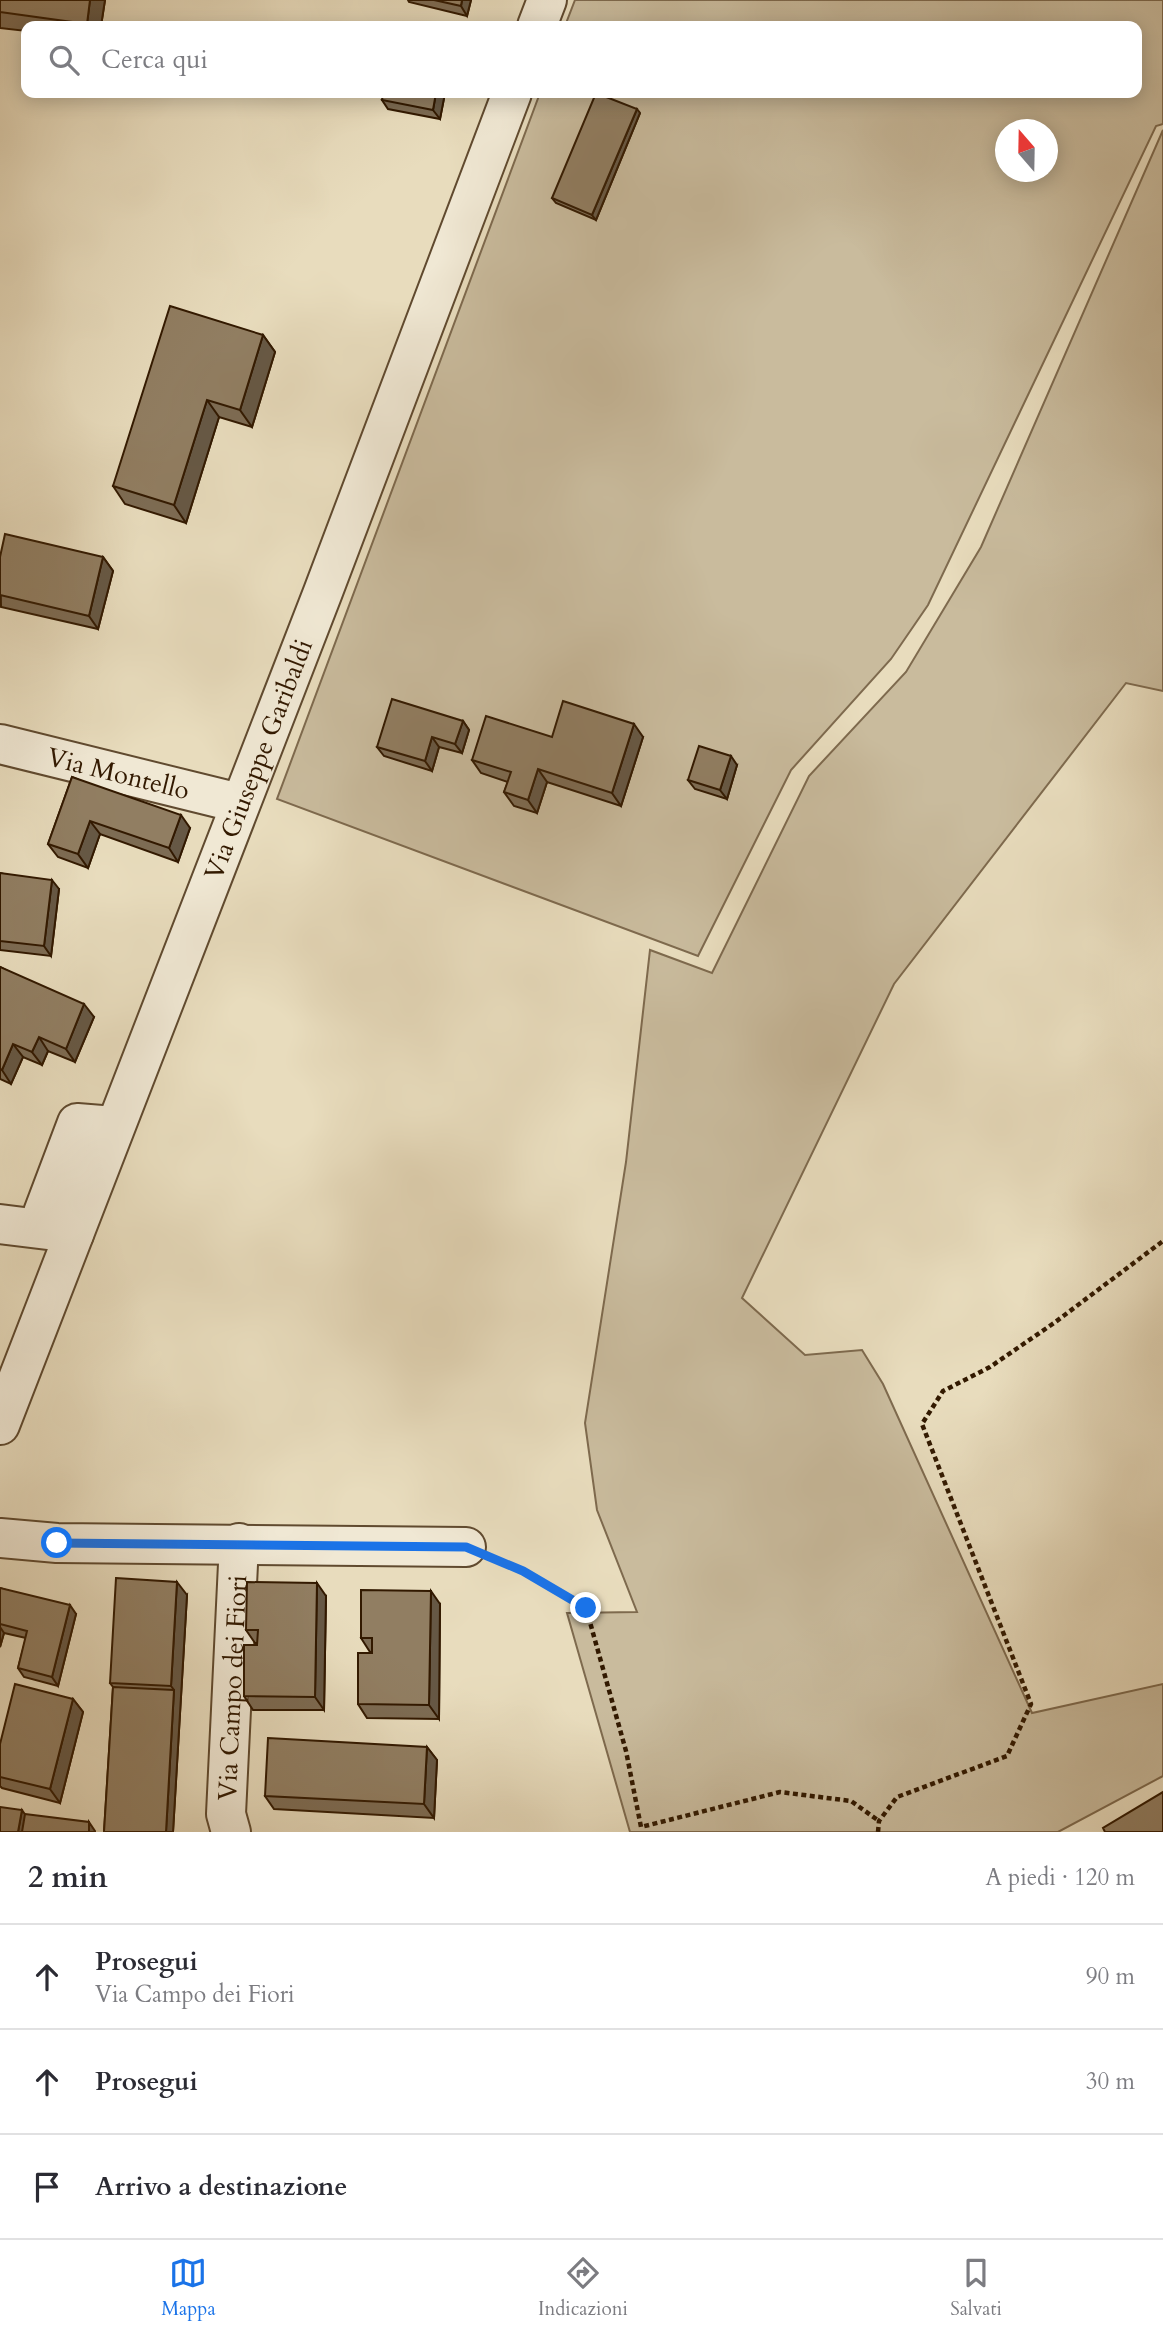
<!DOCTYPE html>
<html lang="it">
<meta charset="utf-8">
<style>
body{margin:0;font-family:Cardo,serif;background:#f2f2f3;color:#2b2b33}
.compass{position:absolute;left:995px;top:119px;width:63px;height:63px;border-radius:50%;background:#fff;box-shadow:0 4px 18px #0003;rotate:340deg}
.stop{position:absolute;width:21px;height:21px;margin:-16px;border:5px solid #1a73e8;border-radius:50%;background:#fff}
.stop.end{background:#1a73e8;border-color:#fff;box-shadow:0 2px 7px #0008}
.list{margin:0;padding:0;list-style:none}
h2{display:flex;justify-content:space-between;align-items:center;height:91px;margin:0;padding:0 28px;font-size:30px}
h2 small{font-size:23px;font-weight:400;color:#7c7c81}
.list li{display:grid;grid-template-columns:46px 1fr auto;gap:21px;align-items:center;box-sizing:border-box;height:105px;padding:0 28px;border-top:2px solid #e1e1e2}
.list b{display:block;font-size:26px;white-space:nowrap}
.list p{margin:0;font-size:23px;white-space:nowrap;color:#7c7c81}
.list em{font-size:23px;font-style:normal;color:#7c7c81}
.icon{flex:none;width:38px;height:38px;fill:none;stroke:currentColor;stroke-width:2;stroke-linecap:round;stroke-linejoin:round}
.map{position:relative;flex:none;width:1163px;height:1832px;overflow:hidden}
.search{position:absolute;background:#fff;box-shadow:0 4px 18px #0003;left:21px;right:21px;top:21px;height:77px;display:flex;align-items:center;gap:18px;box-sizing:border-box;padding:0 24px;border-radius:14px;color:#7c7c81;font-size:26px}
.sheet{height:406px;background:#fff}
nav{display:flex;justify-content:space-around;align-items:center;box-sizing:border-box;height:98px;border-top:2px solid #e1e1e2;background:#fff;font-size:19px;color:#7c7c81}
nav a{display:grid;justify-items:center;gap:4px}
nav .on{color:#1a73e8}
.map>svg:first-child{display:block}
</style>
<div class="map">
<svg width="1163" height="1832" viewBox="0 0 1163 1832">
<rect width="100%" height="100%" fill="#e8dcbd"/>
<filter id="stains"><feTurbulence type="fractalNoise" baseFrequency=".00286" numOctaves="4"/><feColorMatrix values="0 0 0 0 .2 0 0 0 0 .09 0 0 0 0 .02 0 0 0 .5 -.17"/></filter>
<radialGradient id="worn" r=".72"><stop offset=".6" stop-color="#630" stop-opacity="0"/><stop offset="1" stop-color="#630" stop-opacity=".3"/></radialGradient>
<path fill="#c9bb9d" stroke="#7e6a4e" stroke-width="2" fill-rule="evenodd" d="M575 0H1163V124L1156 126 928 605 891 659 791 770 698 956 277 799 540 93H1137V26H565ZM1006 130H1048V172H1006Z
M1163 130V691L1126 683 894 984 742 1298 805 1355 862 1350 883 1384 1032 1713 1163 1684V1776L1058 1832H630L567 1613 637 1612 597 1510 585 1423 626 1162 650 950 712 973 809 776 906 672 981 547Z"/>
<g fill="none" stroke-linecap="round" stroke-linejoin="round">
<defs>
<g id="minor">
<path d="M537 26 547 0"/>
<path id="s1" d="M0 744 239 803"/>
<path d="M0 1224 72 1233"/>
<path d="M74 1234 43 1213 77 1123 114 1126"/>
<path id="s2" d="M0 1425 323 592 512 93"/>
<path d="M0 1538 57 1543 466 1547"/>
<path id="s3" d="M231 1832 226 1814 239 1543"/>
</g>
</defs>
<use href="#minor" stroke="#604a2f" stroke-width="42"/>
<path stroke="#321900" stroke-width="4.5" stroke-dasharray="5 3.5" stroke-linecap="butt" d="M496 1560 523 1571 586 1608 626 1751 641 1827 780 1792 851 1801 879 1821
M878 1832 879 1821 897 1797 1007 1756 1031 1704 922 1424 943 1391 990 1367 1054 1323 1163 1241"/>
<use href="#minor" stroke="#f0e8d4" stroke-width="38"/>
</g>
<path fill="#7d6c54" stroke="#321900" stroke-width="2" d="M0 0H105L101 26H26V31L0 28Z
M408 0H471L467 16 409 2Z
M445 93 440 119 388 109 382 100Z
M640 113 596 220 556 203 552 198Z
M263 335 275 352 252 427 219 417 186 523 125 504 113 486Z
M0 557H103L113 571 98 629 1 607Z
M463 721 469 730 462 753 439 747 432 771 384 756 377 747Z
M552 737H643L621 806 547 782 537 813 514 806 504 792 508 782 481 773 472 760Z
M737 765 727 799 695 789 688 780Z
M72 777 190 828 178 862 100 834 88 868 58 857 48 844Z
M0 873 59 889 51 956 0 950Z
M0 967 94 1017 75 1062 48 1051 42 1065 23 1057 11 1084 0 1079Z
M0 1588 76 1614 58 1686 24 1677 18 1668 26 1638 4 1633 0 1647Z
M187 1595 173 1832H104L113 1687 110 1683Z
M326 1596 324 1710H253L244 1696 257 1643H255L246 1630Z
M440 1604 439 1719 367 1718 358 1704 372 1652H370L361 1638Z
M73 1699 83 1712 60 1803 2 1788 0 1786V1777Z
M427 1747 437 1760 434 1818 274 1809 265 1796Z"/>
<path fill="#665845" stroke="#321900" stroke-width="2" d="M90 0H105L101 26H89L87 24Z
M462 0H471L467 16 461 6Z
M436 93H445L440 119 433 110Z
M637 109 640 113 596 220 592 215Z
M263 335 275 352 252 427 240 410Z
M207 400 219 417 186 523 174 505Z
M103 557 113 571 98 629 89 616Z
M463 721 469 730 462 753 455 744Z
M634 724 643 737 621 806 612 793Z
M432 737 439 747 432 771 425 761Z
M731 756 737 765 727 799 720 790Z
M538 769 547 782 537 813 528 800Z
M181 815 190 828 178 862 169 848Z
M90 821 100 834 88 868 78 854Z
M52 880 59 889 51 956 44 946Z
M84 1004 94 1017 75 1062 66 1049Z
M39 1037 48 1051 42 1065 32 1052Z
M13 1044 23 1057 11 1084 2 1070Z
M177 1582 187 1595 173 1832H166L174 1690 171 1686Z
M317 1583 326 1596 324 1710 315 1697Z
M431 1591 440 1604 439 1719 429 1705Z
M70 1605 76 1614 58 1686 52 1677Z
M0 1627 4 1633 0 1647Z
M73 1699 83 1712 60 1803 50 1789Z
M427 1747 437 1760 434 1818 424 1804Z
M22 1810 31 1823 30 1832H18Z
M89 1822 95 1831V1832H89Z"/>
<path fill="#917e62" stroke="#321900" stroke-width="2" d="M0 0H90L87 24 0 12Z
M434 0H462L461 6Z
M383 93H436L433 110 382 100Z
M596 93 637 109 592 215 552 198Z
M170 306 263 335 240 410 207 400 174 505 113 486Z
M5 534 103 557 89 616 0 595V557Z
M392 699 463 721 455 744 432 737 425 761 377 747Z
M563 701 634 724 612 793 538 769 528 800 504 792 511 772 472 760 486 716 552 737Z
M699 746 731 756 720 790 688 780Z
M72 777 181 815 169 848 90 821 78 854 48 844Z
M0 873 52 880 44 946 0 941Z
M0 967 84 1004 66 1049 39 1037 32 1052 13 1044 2 1070 0 1069Z
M116 1578 177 1582 171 1686 110 1683Z
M247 1582 317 1583 315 1697 244 1696V1645H257L258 1630H246Z
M0 1588 70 1605 52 1677 18 1668 27 1631 0 1624Z
M361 1590 431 1591 429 1705 358 1704V1653H372V1638H361Z
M15 1684 73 1699 50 1789 0 1777V1744Z
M113 1687 174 1690 166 1832H104Z
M268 1738 427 1747 424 1804 265 1796Z
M1163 1792V1832H1105L1103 1828Z
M0 1807 22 1810 18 1832H0Z
M25 1814 89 1822V1832H22Z"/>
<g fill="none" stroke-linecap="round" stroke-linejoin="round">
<path stroke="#1a73e8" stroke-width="9" d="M57 1543 466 1547 523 1571 586 1608"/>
</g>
<g text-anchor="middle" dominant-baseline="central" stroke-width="7" stroke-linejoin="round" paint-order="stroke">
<g font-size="26" fill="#321900" stroke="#f0e8d4">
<text stroke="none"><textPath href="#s2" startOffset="714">Via Giuseppe Garibaldi</textPath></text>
<text stroke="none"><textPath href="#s1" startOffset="122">Via Montello</textPath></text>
<text stroke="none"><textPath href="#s3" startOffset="145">Via Campo dei Fiori</textPath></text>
</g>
</g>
<rect width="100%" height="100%" filter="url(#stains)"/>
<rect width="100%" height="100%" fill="url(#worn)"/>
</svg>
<svg class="compass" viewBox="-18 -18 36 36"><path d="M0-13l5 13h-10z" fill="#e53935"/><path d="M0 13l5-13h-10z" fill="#7c7c81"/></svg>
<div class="stop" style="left:57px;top:1543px"></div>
<div class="stop end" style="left:586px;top:1608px"></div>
<div class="search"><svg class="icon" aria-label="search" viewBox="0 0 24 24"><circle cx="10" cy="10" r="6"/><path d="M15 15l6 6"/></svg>Cerca qui</div>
</div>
<section class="sheet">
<h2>2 min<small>A piedi · 120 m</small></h2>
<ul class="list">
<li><svg class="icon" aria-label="ahead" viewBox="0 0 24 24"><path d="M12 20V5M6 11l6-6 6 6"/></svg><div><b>Prosegui</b><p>Via Campo dei Fiori</p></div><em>90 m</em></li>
<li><svg class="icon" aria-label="ahead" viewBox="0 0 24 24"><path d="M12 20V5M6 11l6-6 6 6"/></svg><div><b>Prosegui</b></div><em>30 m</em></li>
<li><svg class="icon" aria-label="arrive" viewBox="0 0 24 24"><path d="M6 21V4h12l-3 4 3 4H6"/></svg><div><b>Arrivo a destinazione</b></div></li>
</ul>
</section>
<nav>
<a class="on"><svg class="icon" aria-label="map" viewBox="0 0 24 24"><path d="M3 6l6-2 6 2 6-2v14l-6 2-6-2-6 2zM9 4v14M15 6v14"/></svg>Mappa</a>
<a><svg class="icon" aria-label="directions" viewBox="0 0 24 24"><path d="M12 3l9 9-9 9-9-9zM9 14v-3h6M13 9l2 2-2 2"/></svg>Indicazioni</a>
<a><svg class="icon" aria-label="saved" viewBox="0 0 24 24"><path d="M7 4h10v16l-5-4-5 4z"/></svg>Salvati</a>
</nav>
